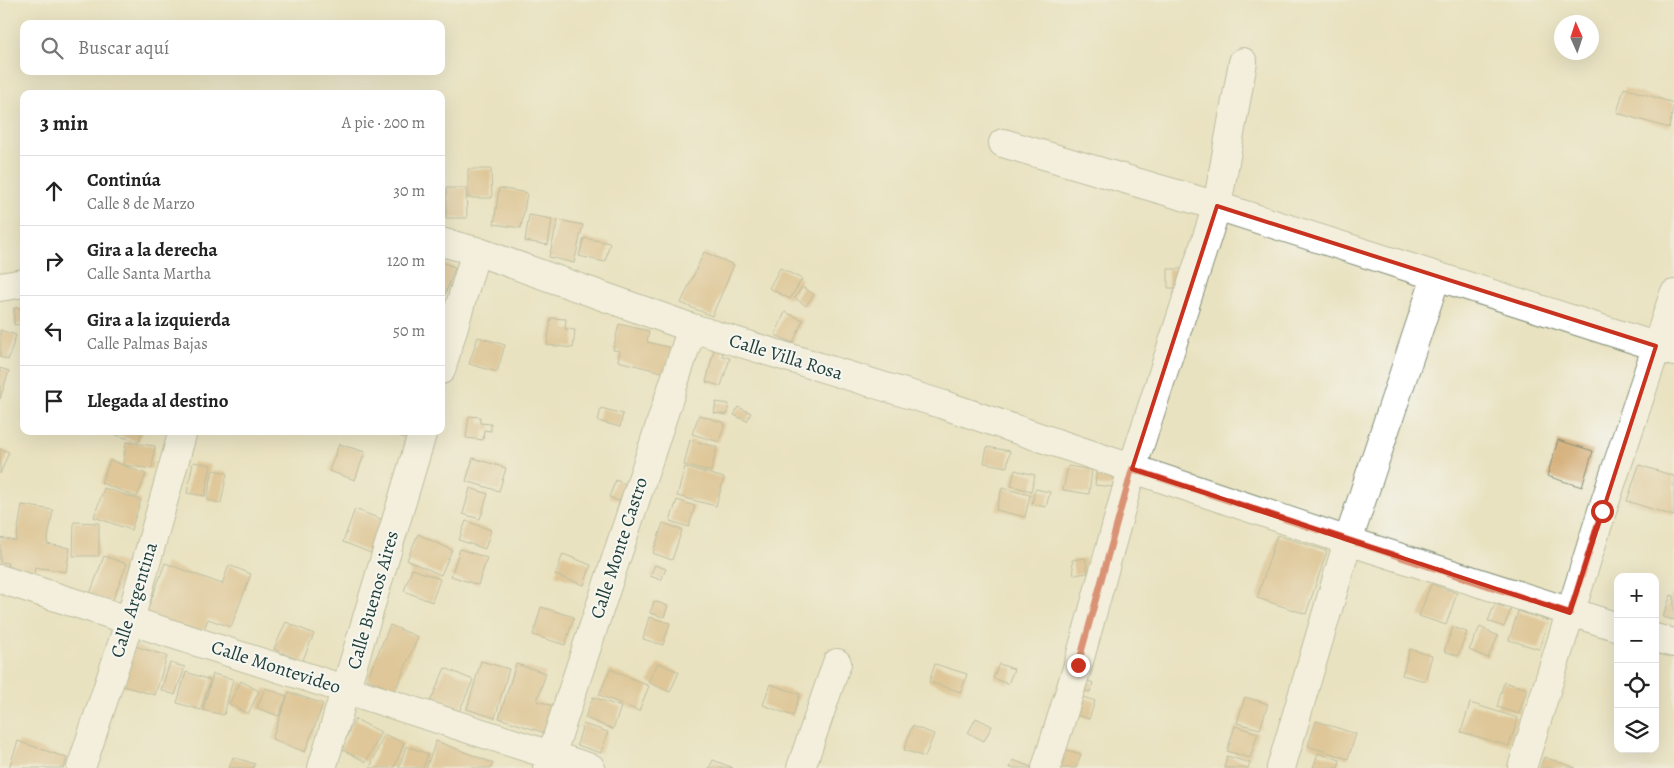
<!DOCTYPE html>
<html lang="es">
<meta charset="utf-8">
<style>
body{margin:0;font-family:Alegreya,serif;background:#f2f2f2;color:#222}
.controls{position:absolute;right:15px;bottom:15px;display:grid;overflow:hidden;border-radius:10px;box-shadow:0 5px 20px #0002}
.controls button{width:45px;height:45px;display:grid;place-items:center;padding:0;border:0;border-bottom:1px solid #e0e0e0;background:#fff;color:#222;font:25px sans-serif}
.compass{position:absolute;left:1554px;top:15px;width:45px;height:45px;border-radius:50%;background:#fff;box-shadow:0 5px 20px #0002;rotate:357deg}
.stop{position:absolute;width:15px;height:15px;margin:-11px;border:4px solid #c8321e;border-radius:50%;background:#fff}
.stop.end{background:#c8321e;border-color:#fff;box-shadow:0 1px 5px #0008}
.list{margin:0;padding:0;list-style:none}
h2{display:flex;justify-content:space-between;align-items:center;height:65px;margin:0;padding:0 20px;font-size:21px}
h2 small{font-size:16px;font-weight:400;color:#767676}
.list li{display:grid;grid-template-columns:32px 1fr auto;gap:15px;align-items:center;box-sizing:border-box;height:70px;padding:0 20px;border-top:1px solid #e0e0e0}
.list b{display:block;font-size:19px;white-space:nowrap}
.list p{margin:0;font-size:16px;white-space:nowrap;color:#767676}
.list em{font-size:16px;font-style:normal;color:#767676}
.icon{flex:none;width:28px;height:28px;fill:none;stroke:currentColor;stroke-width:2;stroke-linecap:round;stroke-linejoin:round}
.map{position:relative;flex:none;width:1674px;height:768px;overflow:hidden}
.search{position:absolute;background:#fff;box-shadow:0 5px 20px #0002;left:20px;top:20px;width:425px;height:55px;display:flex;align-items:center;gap:12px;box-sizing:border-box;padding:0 18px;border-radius:10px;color:#767676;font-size:19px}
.panel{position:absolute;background:#fff;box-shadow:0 5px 20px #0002;left:20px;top:90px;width:425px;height:345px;border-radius:10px}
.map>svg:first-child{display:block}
</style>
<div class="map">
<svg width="1674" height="768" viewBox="0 0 1674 768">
<rect width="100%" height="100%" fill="#f6f6f2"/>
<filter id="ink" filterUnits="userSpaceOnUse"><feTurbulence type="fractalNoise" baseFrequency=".02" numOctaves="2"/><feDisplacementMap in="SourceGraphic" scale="10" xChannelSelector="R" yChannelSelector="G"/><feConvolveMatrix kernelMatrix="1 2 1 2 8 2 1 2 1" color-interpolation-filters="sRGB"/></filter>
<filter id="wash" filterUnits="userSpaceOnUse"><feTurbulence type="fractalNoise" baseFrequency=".0096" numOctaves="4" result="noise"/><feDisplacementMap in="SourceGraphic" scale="20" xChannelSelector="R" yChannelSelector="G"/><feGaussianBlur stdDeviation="1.12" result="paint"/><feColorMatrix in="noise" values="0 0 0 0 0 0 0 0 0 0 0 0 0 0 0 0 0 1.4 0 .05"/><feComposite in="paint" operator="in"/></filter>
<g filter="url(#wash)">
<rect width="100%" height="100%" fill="#e9e2c0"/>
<g id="blocks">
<path fill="#d2a76c" d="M1624 88 1674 103 1669 128 1617 113Z
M468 169H491L492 198H468Z
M446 188H466L467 218H446Z
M499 188 527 193 521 228 494 224Z
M529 215 552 219 548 245 525 241Z
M558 220 583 225 574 263 549 257Z
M584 238 610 243 605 262 579 256Z
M704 252 734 265 712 316 681 303Z
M441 262 455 267 445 295 441 293Z
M780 268 802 279 790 299 769 288Z
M1168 269H1182V288H1168Z
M802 287 814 294 806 306 795 298Z
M14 308H24V324L14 325Z
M785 312 803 320 793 343 775 335Z
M551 318 566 319 565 329 575 330 573 348 547 345Z
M619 324 649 331 647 342 672 348 666 373 618 361 620 351 613 350Z
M0 330 16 335 8 360 0 357Z
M478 337 505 345 497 372 469 364Z
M715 346 724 349 722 356 730 358 721 386 706 382Z
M0 368 9 371 0 399Z
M716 402 729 404 727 415 714 413Z
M738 407 751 413 747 421 734 415Z
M601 408 623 414 620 427 598 421Z
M699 415 725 423 719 442 692 434Z
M469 416 480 417V423L491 424V431L484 430 483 440 466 438Z
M104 431H142L139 442Z
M387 431H410L408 439Z
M690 440 717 447 711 472 684 465Z
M1558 440 1593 451 1582 487 1547 476Z
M126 442 155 446 152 469 123 465Z
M339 444 365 452 355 480 329 471Z
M987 447 1010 451 1007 467 984 463Z
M0 449 9 452 0 474Z
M473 458 506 468 499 491 466 481Z
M110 460 146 474 137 497 101 483Z
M193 462 211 465 205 496 187 493Z
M1639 465 1674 476V516L1627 501Z
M1068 466 1092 470 1089 494 1063 490Z
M685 467 724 478 716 506 677 496Z
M1097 468 1115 471 1113 487 1095 485Z
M213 470 227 473 221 503 207 500Z
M1015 470 1035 475 1031 491 1011 486Z
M616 480 635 488 628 505 609 497Z
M104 488 141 500 131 530 94 517Z
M470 488 488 494 480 519 463 514Z
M1002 488 1030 495 1025 517 996 510Z
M1035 489 1050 492 1046 507 1032 504Z
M677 500 695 506 689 527 670 521Z
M22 505 53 510 47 544 70 548 66 572 35 567 34 577 7 572 8 563 0 562V538L16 541Z
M355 509 383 520 371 553 343 542Z
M466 521 491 530 485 549 459 540Z
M74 522 99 523V556H73Z
M663 523 682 530 672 560 653 553Z
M418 534 452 550 441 575 407 560Z
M1277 535 1327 551 1306 614 1257 598Z
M460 549 487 558 478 585 451 576Z
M563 554 591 565 584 585 555 575Z
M104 556 127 564 112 602 90 594Z
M1085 558 1088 573 1074 575 1072 560Z
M165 563 222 584 229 565 251 574 231 627 208 619 201 637 145 617Z
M655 565 666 569 661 580 650 576Z
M412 569 440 579 432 602 404 591Z
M1431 584 1457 593 1446 625 1419 616Z
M1671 595 1674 596V620L1663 617Z
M654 601 668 606 664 617 650 613Z
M1495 604 1511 609 1504 627 1488 621Z
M541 607 574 617 565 645 533 635Z
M1518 611 1548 621 1539 649 1509 640Z
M649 617 670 623 663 645 643 639Z
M286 622 314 634 302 662 274 649Z
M390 625 418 637 395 691 367 679Z
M1453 627 1467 632 1458 656 1444 651Z
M1480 627 1498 636 1488 658 1469 650Z
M135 646 167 656 155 695 123 686Z
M1410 649 1432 656 1425 681 1402 675Z
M481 661 509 669 495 718 467 709Z
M170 663 185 667 175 695 161 690Z
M658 663 679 672 670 692 648 682Z
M516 664 546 673 537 701 554 706 545 733 499 718Z
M935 664 967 674 961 692 929 682Z
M999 664 1014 669 1008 684 993 678Z
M445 668 473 680 458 714 430 702Z
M610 669 649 686 639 711 599 695Z
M186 672 210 680 201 710 177 703Z
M213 674 233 679 224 715 203 710Z
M1083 679 1093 683 1090 692 1080 689Z
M241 681 259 691 248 714 229 704Z
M1504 682 1527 689 1519 714 1497 707Z
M770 684 800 694 793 716 763 705Z
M265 688 287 696 279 716 257 708Z
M289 692 323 704 305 752 272 739Z
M1077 695 1095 701 1089 719 1071 713Z
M593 697 621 707 613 729 585 718Z
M1245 697 1268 704 1260 729 1237 723Z
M1470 703 1518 718 1509 746 1461 732Z
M976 718 992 726 984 741 968 733Z
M355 719 381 732 366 762 341 749Z
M1316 721 1356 734 1348 759 1308 746Z
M583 724 608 732 601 753 577 745Z
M912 726 934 734 925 757 904 750Z
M1235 726 1258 733 1250 758 1227 751Z
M384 734 404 743 394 768H370Z
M18 741 67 758 64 768H9Z
M436 741 493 763 491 768H426Z
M406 746 428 754 423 768H399Z
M1064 749 1081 754 1076 768H1058Z
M1318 753 1340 760 1338 768H1313Z
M1227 756 1250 763 1248 768H1224Z
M233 757 255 764 253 768H229Z
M1544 757 1576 768H1540Z
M713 760 733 768H709Z
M1013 760 1034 768H1010Z"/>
</g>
</g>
<g filter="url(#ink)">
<use href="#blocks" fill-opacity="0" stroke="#84907a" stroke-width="1"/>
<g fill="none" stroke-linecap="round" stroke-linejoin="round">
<defs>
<path id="street" d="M1003 143 1217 206 1674 352
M441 242 476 251 692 328 941 404 1348 541 1618 627
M0 287 24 283
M441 370 476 251
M0 579 591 768
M1655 638 1674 643
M81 768 130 620 183 431
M322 768 423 431
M547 768 692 328
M801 768 837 663
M1046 768 1078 665 1132 469 1217 206 1243 62
M1281 768 1348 541 1436 277
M1522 768 1602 511 1674 294"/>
</defs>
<use href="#street" stroke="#84907a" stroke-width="30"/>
<use href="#street" stroke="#fff" stroke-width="28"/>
</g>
</g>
<g fill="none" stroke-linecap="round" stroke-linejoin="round" filter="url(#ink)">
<path stroke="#c8321e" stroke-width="6" d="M1078 665 1132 469 1570 613 1602 511"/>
</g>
<path d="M0 0H1674V768H0ZM1217 206 1656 346 1570 613 1132 469Z" fill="#e9e2c0" fill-opacity=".55" fill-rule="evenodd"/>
<path fill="none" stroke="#c8321e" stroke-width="4" stroke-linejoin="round" d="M1217 206 1656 346 1570 613 1132 469Z"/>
<g text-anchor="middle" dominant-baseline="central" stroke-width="4" stroke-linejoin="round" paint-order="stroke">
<g font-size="19" fill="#1f3d34" stroke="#f6f6f2">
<text transform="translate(786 357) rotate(17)">Calle Villa Rosa</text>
<text transform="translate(619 548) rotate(-72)">Calle Monte Castro</text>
<text transform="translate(134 600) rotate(-73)">Calle Argentina</text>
<text transform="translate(373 600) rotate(-74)">Calle Buenos Aires</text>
<text transform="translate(276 667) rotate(18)">Calle Montevideo</text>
</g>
</g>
</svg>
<div class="controls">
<button>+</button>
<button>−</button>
<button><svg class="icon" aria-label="locate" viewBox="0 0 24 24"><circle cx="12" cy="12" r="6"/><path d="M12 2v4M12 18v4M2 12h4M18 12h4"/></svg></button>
<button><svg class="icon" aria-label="layers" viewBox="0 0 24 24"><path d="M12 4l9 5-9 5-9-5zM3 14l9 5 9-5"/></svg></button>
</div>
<svg class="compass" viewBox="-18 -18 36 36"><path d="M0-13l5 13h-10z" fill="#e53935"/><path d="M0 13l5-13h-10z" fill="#767676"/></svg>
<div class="stop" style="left:1602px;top:511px"></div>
<div class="stop end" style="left:1078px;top:665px"></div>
<div class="search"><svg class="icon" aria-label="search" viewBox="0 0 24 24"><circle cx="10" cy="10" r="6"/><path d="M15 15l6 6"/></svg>Buscar aquí</div>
<section class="panel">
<h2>3 min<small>A pie · 200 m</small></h2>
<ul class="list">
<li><svg class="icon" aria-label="ahead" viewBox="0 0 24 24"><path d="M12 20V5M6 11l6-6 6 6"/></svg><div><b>Continúa</b><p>Calle 8 de Marzo</p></div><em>30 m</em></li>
<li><svg class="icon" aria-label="right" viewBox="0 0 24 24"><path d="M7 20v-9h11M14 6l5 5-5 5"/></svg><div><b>Gira a la derecha</b><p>Calle Santa Martha</p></div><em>120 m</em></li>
<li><svg class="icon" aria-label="left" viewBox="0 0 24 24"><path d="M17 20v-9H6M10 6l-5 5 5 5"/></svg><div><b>Gira a la izquierda</b><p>Calle Palmas Bajas</p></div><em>50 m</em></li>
<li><svg class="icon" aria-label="arrive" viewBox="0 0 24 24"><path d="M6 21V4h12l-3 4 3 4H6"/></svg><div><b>Llegada al destino</b></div></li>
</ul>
</section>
</div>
